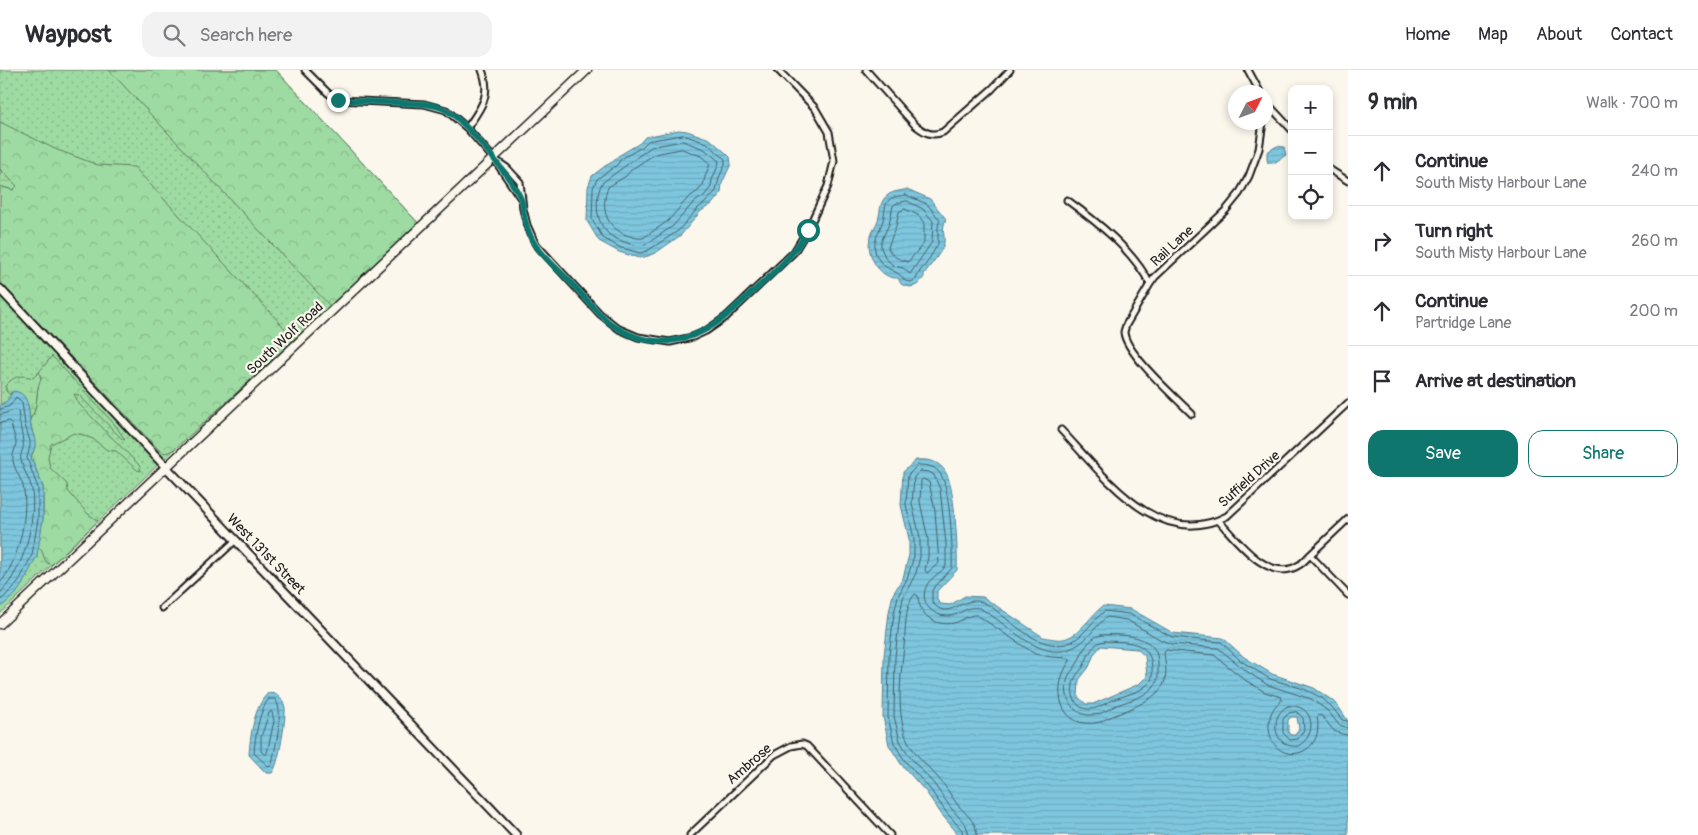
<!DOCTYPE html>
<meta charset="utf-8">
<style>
body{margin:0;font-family:Pangolin,sans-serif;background:#f2f2f3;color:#2b2b33}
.controls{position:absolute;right:15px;top:15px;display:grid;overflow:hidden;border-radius:10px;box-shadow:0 2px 8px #0003}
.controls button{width:45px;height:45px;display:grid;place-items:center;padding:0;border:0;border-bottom:1px solid #e1e1e2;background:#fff;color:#2b2b33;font:25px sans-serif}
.compass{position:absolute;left:1228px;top:15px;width:45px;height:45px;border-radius:50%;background:#fff;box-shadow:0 2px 8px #0003;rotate:48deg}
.stop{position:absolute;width:15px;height:15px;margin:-11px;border:4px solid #0f766e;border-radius:50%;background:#fff}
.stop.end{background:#0f766e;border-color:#fff;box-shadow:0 1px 5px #0008}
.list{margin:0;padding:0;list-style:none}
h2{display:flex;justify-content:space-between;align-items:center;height:65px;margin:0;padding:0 20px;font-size:21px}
h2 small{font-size:16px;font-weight:400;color:#7c7c81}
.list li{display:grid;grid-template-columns:32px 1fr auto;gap:15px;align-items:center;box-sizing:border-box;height:70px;padding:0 20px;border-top:1px solid #e1e1e2}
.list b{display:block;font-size:19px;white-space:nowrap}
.list p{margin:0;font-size:16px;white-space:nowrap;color:#7c7c81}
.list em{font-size:16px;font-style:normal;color:#7c7c81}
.actions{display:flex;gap:10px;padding:15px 20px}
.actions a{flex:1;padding:11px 0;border:1px solid #0f766e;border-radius:15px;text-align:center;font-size:18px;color:#0f766e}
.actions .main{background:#0f766e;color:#fff}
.icon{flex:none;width:28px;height:28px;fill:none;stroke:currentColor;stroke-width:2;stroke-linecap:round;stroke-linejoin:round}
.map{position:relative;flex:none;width:1348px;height:765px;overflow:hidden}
header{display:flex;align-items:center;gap:30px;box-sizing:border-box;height:70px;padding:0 25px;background:#fff;border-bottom:1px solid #e1e1e2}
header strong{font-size:24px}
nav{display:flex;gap:28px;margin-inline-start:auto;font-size:18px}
.search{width:350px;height:45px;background:#f2f2f3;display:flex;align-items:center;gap:12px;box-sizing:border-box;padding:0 18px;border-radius:15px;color:#7c7c81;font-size:19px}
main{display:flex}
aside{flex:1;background:#fff}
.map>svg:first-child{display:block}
</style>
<header>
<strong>Waypost</strong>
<div class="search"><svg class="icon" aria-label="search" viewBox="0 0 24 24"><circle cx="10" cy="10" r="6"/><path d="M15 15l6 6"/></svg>Search here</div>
<nav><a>Home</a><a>Map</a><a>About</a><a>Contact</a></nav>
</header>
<main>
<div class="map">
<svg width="1348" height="765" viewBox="0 0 1348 765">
<defs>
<pattern id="green-dots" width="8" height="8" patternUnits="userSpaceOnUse" patternTransform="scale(1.25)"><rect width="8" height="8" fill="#9edba2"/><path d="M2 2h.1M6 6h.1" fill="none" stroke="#88bb8b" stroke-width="1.8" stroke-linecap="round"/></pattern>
<pattern id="forest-crowns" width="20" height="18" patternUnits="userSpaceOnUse" patternTransform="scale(1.25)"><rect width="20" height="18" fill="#9edba2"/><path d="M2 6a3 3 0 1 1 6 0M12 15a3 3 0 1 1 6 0" fill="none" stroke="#88bb8b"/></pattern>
<pattern id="wetland-marsh" width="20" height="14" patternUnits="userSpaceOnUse" patternTransform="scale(1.25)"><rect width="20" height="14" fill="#9edba2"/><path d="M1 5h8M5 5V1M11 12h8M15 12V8" fill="none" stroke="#88bb8b"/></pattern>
<pattern id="water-rules" width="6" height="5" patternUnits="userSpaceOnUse" patternTransform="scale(1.25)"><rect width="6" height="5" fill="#7ec6de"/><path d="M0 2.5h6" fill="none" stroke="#6caabe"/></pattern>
</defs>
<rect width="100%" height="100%" fill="#fbf7ec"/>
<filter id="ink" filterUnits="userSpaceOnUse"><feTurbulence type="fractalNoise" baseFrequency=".02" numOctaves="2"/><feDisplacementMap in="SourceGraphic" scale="10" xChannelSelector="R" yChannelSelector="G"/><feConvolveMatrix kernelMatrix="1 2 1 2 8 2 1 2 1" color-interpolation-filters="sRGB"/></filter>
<g filter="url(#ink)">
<path fill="url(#green-dots)" stroke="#5d7c5f" d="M0 0H276L421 156 176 378 0 544Z"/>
<path fill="url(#forest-crowns)" stroke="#5d7c5f" d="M109 0H276L421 156 331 237Z
M0 52 55 79 98 95 134 97 295 269 176 378C169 382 165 385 159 380L0 212V116L13 120 16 116 0 99Z
M52 286 116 356 125 370 122 369 79 325 74 324 79 334 139 395 141 401 137 400 116 381 107 380 93 369 83 365 74 363 51 374 48 387 50 398 67 414 68 421 87 443 98 451 51 495 46 492 41 479 37 476 43 449V417L31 387 35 377 30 349C40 337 34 322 41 309L39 302Z"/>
<path fill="url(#wetland-marsh)" stroke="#5d7c5f" d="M0 99 17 116 13 120 0 116Z
M39 302 41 309C34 322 40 337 30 349L28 335 11 322 10 325 6 321 5 316C14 306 20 304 33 308Z"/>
<path fill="url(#water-rules)" stroke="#578290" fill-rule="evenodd" d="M679 60 687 61 710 69 726 83 730 87 731 94 722 113 721 123 712 134 701 141 681 165 657 182 648 186 640 188 632 186 619 182 599 171 587 151 588 117 592 106 605 96 614 91 618 86 640 73 645 67Z
M1277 76 1284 77 1286 85 1274 93H1268L1267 89V82Z
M907 119 930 129 946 149C941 160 945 163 944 173 943 181 929 197 924 204V207C918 216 912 220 901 214L898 208C896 208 893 208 890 207 876 202 866 182 870 168 872 162 876 156 878 150 881 141 879 131 888 125 893 121 901 121 907 119Z
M13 321C31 322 28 343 31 356 32 363 36 369 35 376 35 379 32 383 31 387L43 417V449L37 486 22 515 16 524 0 538V335L7 331Z
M916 390C928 389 940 391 946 403 955 418 958 481 957 500L937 521V530L941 534 950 535 965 526 983 527 1043 567C1050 568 1060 571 1067 568 1080 564 1092 544 1103 536L1131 539 1173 563 1223 568 1244 587 1272 604 1314 618 1336 633 1348 651V765H959L942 745 926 722 901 694 889 675 883 647 884 586 889 542 893 524 903 508 909 485V469L901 435 903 402ZM1101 576 1137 579 1145 586 1147 606 1139 614 1093 634H1086L1078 627 1079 610 1089 597 1094 584ZM1291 647H1297L1299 659 1295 665H1291L1288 662V650Z
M268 623 277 624C281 628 284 632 285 638 286 648 279 696 272 703H266L249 685C250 667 254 636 268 623Z"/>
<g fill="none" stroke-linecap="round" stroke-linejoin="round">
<path stroke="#43606a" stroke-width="1" d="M683 65 707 73 725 89V94L719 108 716 121 705 133 698 138 678 161 647 181 640 183 633 181 621 178 603 168 592 149 593 118 597 109 617 95 621 89 642 77 648 71Z
M683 71 704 79 719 91 718 96 712 110 711 117 704 126 693 133 673 156 645 175C637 177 629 174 622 171 617 169 609 166 606 161 595 149 595 127 602 113L651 77Z
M682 79 701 86 710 94 705 107 703 115 698 121 688 128 668 151 643 168C636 169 630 166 624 164 604 154 601 137 608 117L626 106 632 99 655 84Z
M906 125 927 134 940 150 938 156V174L926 194 920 201 916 209 911 212 905 211C899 200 886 201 879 190 869 175 879 164 883 150 885 143 884 137 888 131 892 126 900 126 906 125Z
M907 131 923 139 933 151 932 172 910 204 903 198 894 196 886 189 881 178V172L889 154 893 136 895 134Z
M905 139 918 145 924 153V173L908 192C899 189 891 187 888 177L896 156 899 142Z
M0 339 10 336 16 327 22 332 25 355 30 371V376L27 388 38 418V449L32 485 18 513 0 531
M0 345 15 340 18 341C19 352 22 362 23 372 25 378 19 384 21 390 23 401 30 409 32 419 36 452 24 500 0 523
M0 353 9 351 11 353C12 360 15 366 16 372 16 378 12 384 13 391 15 402 23 410 24 421 28 447 18 493 0 513
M923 409 929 412 935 441 939 493 927 503 925 500 928 487V469L920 432 921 411Z
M1101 565C1117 564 1148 564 1156 582 1158 587 1158 593 1158 598 1158 604 1159 610 1154 616 1146 627 1130 630 1117 635 1110 638 1101 645 1093 645 1071 647 1061 623 1069 605 1072 600 1076 597 1078 592 1083 581 1088 568 1101 565Z
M1105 571C1127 572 1150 570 1152 597 1152 602 1153 608 1150 612 1141 623 1124 625 1112 630 1104 634 1096 640 1087 639 1072 637 1070 619 1075 608 1077 603 1082 600 1084 595 1089 585 1092 572 1105 571Z
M269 629H275C285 642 275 677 272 694L269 697 254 683C255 668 259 639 269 629Z
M1288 636C1315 633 1318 666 1298 676 1273 679 1268 645 1288 636Z
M272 642 274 651 267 683 265 685 261 681V667L269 643Z
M1297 642 1303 648 1304 660 1298 669 1290 670 1283 663V649L1289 643Z
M963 765 962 760 946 742 930 719 905 691 894 673 888 647 889 586 894 543 898 526 907 509 914 486V468L906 435 908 405 918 395C927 395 936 396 941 405 950 419 953 480 952 498L932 520V532C948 553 962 525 982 532 988 534 993 538 998 542 1017 557 1040 579 1066 574 1082 570 1092 550 1105 541L1129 544 1172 567 1221 572 1241 591 1270 609 1304 619 1322 628 1332 637 1342 650 1348 651
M969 765 966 755 951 738 934 714 910 687 900 671 894 646 895 587 900 544 903 528 916 503 920 487V467L912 434 914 407 920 401 929 402 934 405 940 419 946 474V496C941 503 931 507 927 515 917 534 936 550 954 545 965 542 966 536 979 538 1008 552 1043 599 1079 574 1090 567 1096 555 1107 547L1127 550 1161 570 1171 574 1218 578 1249 603 1268 615 1311 629 1328 641 1339 655 1348 658
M977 765C977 751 965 744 957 734 951 726 946 716 939 709 928 696 913 684 906 667 896 639 901 604 904 576 906 560 904 536 915 524L918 526C919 545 935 557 954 553 963 551 968 544 977 545L1035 584 1051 587 1069 588 1070 591C1050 617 1059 662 1100 652 1118 642 1160 632 1165 610 1167 602 1165 591 1164 583L1166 580 1214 585 1245 610 1265 622 1281 627 1282 630C1274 636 1270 643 1269 653 1267 698 1326 691 1317 647L1319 645 1322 646 1334 661 1342 664 1348 665"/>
<defs>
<path id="minor" d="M305 0 328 23 338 30 424 34 446 40 467 58 494 89 522 130
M866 0 915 55C924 62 931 67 943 62L992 19 1010 0
M1248 0 1260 22
M1266 32 1292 60
M467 58C481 38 492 25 482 0
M494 89 507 98 520 112 523 139 527 155 535 173 600 244 619 259 638 267 670 272 693 267 706 261 726 247 794 182 808 159 828 116 834 91 829 62 815 38 778 0
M1329 99 1348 111
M1067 130C1097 152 1133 180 1150 214L1155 207 1226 140 1239 124 1249 106 1259 79 1263 52
M1150 214 1126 255C1126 256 1124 261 1124 262 1125 283 1176 328 1192 344
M1061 360C1103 404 1157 482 1227 446L1348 333
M1218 450C1236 469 1269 515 1299 495 1303 493 1307 488 1310 485L1348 525
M1310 485 1348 449
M162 538 236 470
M690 765 774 685 791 676 802 674 807 676 890 765"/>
<path id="tertiary" d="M0 219 166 397 516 765"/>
<path id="secondary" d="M0 554 587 0"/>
</defs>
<use href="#minor" stroke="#1c1c1c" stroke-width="9"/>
<use href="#tertiary" stroke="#1c1c1c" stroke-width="11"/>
<use href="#secondary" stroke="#1c1c1c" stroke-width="11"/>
<use href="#minor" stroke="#fbf7ec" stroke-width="5"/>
<use href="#tertiary" stroke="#fbf7ec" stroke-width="7"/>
<use href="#secondary" stroke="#fbf7ec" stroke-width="8"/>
</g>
</g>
<g fill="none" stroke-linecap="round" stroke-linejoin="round" filter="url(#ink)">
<path stroke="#0f766e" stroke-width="6" d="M338 30 424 34C432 35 439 36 446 40 466 51 512 109 521 129 523 133 523 137 523 140 525 151 528 163 534 173 544 188 560 201 573 215 585 227 596 242 610 253 654 285 699 272 736 237 762 213 791 191 808 160"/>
</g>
<g text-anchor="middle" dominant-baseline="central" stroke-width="4.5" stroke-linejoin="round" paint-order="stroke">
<g font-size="14" fill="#1c1c1c" stroke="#fbf7ec">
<text transform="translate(1172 176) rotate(-43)">Rail Lane</text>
<text transform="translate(285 268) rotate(-43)">South Wolf Road</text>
<text transform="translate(1249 409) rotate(-42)">Suffield Drive</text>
<text transform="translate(266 484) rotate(46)">West 131st Street</text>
<text transform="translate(749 694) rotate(-41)">Ambrose</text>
</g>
</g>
</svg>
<div class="controls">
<button>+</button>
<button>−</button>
<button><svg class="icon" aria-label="locate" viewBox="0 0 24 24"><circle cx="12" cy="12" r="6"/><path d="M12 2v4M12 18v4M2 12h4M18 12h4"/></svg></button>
</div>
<svg class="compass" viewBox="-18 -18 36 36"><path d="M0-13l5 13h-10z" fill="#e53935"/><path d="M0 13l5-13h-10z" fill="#7c7c81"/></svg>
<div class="stop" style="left:808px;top:160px"></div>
<div class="stop end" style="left:338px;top:30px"></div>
</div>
<aside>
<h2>9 min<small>Walk · 700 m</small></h2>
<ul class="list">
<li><svg class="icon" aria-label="ahead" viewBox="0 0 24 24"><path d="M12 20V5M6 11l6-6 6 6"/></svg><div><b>Continue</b><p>South Misty Harbour Lane</p></div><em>240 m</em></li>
<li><svg class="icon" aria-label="right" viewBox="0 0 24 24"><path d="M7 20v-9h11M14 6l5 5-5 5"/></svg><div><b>Turn right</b><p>South Misty Harbour Lane</p></div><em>260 m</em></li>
<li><svg class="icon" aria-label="ahead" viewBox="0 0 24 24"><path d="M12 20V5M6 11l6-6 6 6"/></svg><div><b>Continue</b><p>Partridge Lane</p></div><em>200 m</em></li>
<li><svg class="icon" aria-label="arrive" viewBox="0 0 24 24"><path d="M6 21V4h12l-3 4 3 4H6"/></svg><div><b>Arrive at destination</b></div></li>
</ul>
<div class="actions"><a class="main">Save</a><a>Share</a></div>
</aside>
</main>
